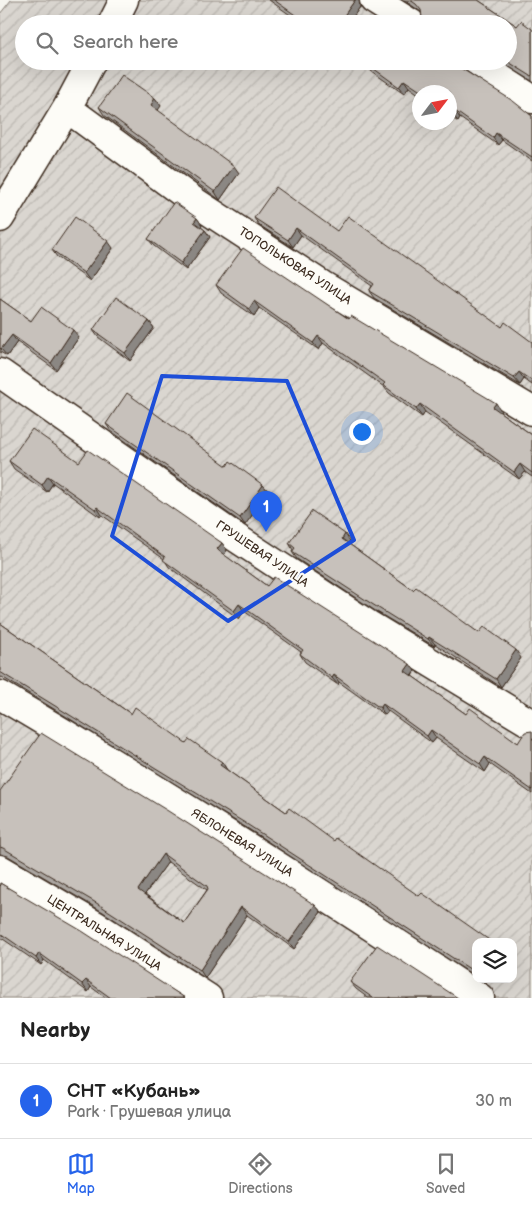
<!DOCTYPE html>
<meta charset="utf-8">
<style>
body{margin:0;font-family:"Balsamiq Sans",sans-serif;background:#f2f2f2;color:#222}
.controls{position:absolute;right:15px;bottom:15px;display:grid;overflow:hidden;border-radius:10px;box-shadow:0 5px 20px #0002}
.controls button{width:45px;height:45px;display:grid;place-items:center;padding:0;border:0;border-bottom:1px solid #e0e0e0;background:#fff;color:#222;font:25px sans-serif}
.compass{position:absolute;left:412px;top:85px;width:45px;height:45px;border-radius:50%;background:#fff;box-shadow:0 5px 20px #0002;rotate:58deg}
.you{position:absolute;left:361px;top:431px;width:18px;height:18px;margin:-12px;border:4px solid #fff;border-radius:50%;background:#1a73e8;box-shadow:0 0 0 8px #1a73e833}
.badge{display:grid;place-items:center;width:32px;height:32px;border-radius:50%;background:#2563eb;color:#fff;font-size:16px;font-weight:700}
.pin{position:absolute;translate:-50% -41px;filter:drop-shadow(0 1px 2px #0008)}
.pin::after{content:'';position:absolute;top:26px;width:18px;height:15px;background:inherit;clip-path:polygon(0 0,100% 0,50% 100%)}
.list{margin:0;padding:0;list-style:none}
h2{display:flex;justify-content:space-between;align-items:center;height:65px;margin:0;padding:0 20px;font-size:21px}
h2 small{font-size:16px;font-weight:400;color:#767676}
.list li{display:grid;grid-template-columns:32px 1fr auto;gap:15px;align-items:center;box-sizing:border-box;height:75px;padding:0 20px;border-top:1px solid #e0e0e0}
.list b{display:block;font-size:19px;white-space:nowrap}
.list p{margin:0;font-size:16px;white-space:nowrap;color:#767676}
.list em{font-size:16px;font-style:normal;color:#767676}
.icon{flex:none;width:28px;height:28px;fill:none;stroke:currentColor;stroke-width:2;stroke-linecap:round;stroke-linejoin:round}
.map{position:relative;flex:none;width:532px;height:998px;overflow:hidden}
.search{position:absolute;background:#fff;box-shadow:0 5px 20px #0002;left:15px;right:15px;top:15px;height:55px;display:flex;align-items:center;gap:12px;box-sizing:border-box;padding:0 18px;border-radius:28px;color:#767676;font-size:19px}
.sheet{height:140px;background:#fff}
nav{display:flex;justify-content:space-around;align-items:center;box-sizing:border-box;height:70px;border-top:1px solid #e0e0e0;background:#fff;font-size:14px;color:#767676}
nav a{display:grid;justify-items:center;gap:2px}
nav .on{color:#2563eb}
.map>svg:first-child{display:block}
</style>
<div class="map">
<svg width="532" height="998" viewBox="0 0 532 998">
<defs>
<pattern id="garden-furrows" width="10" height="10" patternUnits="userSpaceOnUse" patternTransform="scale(1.25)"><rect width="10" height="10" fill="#dad6d0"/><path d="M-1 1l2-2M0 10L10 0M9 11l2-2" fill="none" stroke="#bcb8b2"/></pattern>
</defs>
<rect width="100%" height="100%" fill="#f5f4ee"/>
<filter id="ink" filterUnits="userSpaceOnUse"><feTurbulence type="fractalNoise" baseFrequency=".02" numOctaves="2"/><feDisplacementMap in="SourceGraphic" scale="10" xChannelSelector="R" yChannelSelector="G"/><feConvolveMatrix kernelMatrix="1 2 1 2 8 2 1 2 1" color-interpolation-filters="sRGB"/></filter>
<g filter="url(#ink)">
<path fill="url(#garden-furrows)" stroke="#8a8077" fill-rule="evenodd" d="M11 0H532V998H0V14ZM24 24H508V61H24ZM420 92H450V122H420ZM476 942H513V979H476Z"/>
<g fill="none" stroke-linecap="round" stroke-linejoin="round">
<defs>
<path id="minor" d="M374 0 412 24
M112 24 124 0
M473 61 532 99
M67 108 195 202 322 285 532 411
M0 218 67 108 92 61
M0 373 235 537 369 625 532 724
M0 695C163 791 322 893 480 998
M0 869 95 925 208 998"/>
</defs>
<use href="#minor" stroke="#3b2a1e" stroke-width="31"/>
<use href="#minor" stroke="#fdfcf7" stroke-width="28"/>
</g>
<path fill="#aba6a1" stroke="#3b2a1e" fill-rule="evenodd" d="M269 0H359L360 7 348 24H303Z
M404 0H478L517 26 532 29V81L500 61H508V24L422 18 421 12Z
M368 61H458L459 66 532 116V161L502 140 498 145 460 118 458 122 450 116V92H420V95L409 87 404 94 371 71 366 63Z
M155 98 161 106 157 110 239 173 220 200 104 115 99 107Z
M197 218 202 225 201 227 205 230 210 237 186 270 154 246 148 239Z
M254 218 337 231 502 327 532 342V385L524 379 520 385 374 298 369 291 372 286 301 235 293 247 259 225Z
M113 248 90 281 57 257 52 250Z
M216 285 349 319 501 411 500 412 532 435V477L525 472 519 479 425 412 422 417 389 393 384 387 323 343 319 350 259 308 254 316 221 293Z
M0 299 31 321 79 337 56 370 17 342 7 356 0 352Z
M149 321 154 328 130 361 98 337 93 330Z
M106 424 227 466 263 485 269 492 245 525 111 431Z
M9 461 79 462 222 543 227 550 224 555 267 586 415 671 412 676 466 714 518 743 532 731V794L490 764 485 772 436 738 432 743 388 711 385 715 339 682 338 685 305 662 300 654 301 652 244 611 239 619 169 567 164 559 102 515 100 517 53 483 47 492 14 469Z
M350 541 349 544 413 590 479 633 521 658 501 687 435 644 434 646 377 612 297 559 292 552 293 550 289 543Z
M0 623 131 714 222 762 227 770 286 812 476 942V977L250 830 2 677 0 678Z
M0 791 315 905 321 912 294 949 247 915 205 978 103 912 8 856 0 854ZM168 862 207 890 184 923 145 894Z
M0 883 185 998H106L91 987 88 992 44 960 41 965 0 937Z
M350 982 458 998H368L356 989Z"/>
<path fill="#8b8783" stroke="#3b2a1e" d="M355 0H359L360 7 348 24H338Z
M404 80 409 87 404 94 399 87Z
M155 98 161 106 156 113 151 105Z
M455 111 460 118 458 122 453 114Z
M496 133 502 140 498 145 493 138Z
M234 166 239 173 220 200 215 192Z
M197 218 202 225 199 230 194 222Z
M296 228 301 235 293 247 288 240Z
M205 230 210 237 186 270 181 263Z
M108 241 113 248 90 281 84 273Z
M254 301 259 308 254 316 249 309Z
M149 321 154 328 130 361 125 353Z
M73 330 79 337 56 370 51 363Z
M12 335 17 342 7 356 1 349Z
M318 336 323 343 319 350 313 343Z
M519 372 524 379 520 385 514 378Z
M496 403 501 411 498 415 493 407Z
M420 404 425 412 422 417 416 409Z
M520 464 525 472 519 479 514 472Z
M48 476 53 483 47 492 42 485Z
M263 485 269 492 245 525 240 518Z
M97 507 102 515 100 517 95 509Z
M345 534 350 541 347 546 342 539Z
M222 543 227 550 223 557 217 549Z
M239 604 244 611 239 619 234 611Z
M429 637 435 644 434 646 428 639Z
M516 650 521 658 501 687 496 679Z
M410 664 415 671 410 678 405 671Z
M334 675 339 682 338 685 332 678Z
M383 704 388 711 385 715 380 708Z
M431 730 436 738 432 743 427 736Z
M485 757 490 764 485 772 480 764Z
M222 762 227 770 225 773 220 765Z
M163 854 168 862 143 897 138 890Z
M315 905 321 912 294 949 289 942Z
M241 907 247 915 205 978 200 970Z
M39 953 44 960 41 965 36 958Z
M86 980 91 987 88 992 82 984Z"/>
<path fill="#c7c1bb" stroke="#3b2a1e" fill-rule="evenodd" d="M274 0H355L338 24H308Z
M410 0H478L517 26 521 21 532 29V75L531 76 507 61H508V24H420L422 18 421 10 416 4Z
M368 61H455L459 67 513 101 532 116V157L496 133 493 138 455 111 453 114 450 112V92H422L404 80 399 87 366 63Z
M122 75 155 98 151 105 234 166 215 192 99 107Z
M276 187 337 231 348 216 502 327 505 322 532 342V381L519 372 514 378 369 291 374 284 296 228 288 240 254 218Z
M174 202 197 218 194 222 205 230 181 263 148 239Z
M75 217 108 241 84 273 52 250Z
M243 248 349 319 351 316 496 403 493 407 532 435V473L520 464 514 472 420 404 416 409 383 385 385 383 318 336 313 343 254 301 249 309 216 285Z
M116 297 149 321 125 353 93 330Z
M0 299 31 321 41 307 73 330 51 363 12 335 1 349 0 348Z
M127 393 227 466 230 461 263 485 240 518 106 424Z
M32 429 79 462 88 450 222 543 217 549 219 551 267 586 274 577 410 664 405 671 466 714 470 708 518 743 525 732 532 731V790L485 757 480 764 431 730 427 736 383 704 380 708 334 675 332 678 300 654 303 650 239 604 234 611 163 560 165 557 97 507 95 509 48 476 42 485 9 461Z
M312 511 345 534 342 539 413 590 416 587 479 633 484 627 516 650 496 679 429 637 428 639 372 604 292 552 295 548 289 543Z
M0 623 131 714 135 707 186 743 189 739 222 762 220 765 286 812 289 808 334 841 336 838 419 896 422 893 492 942H476V973L245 823 0 672Z
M41 733 168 811 315 905 289 942 241 907 200 970 98 904 3 848 0 847V791ZM163 854 207 886 208 889 184 923 138 890Z
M0 883 82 931 185 998H111L86 980 82 984 39 953 36 958 0 933Z
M377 945 458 998H391L389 997V998H373L350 982Z"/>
</g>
<path fill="none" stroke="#1d4ed8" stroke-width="4" stroke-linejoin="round" d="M162 376 287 381 354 540 228 621 112 536Z"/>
<g text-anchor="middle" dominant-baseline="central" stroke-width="4.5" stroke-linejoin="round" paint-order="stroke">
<g font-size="12" fill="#3b2a1e" stroke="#fdfcf7">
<text transform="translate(295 266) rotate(33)">ТОПОЛЬКОВАЯ УЛИЦА</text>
<text transform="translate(262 554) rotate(34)">ГРУШЕВАЯ УЛИЦА</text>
<text transform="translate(242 843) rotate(32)">ЯБЛОНЕВАЯ УЛИЦА</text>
<text transform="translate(104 933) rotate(32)">ЦЕНТРАЛЬНАЯ УЛИЦА</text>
</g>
</g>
</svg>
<div class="controls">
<button><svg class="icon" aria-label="layers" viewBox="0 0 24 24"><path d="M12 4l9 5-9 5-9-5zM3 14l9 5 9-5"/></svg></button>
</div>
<svg class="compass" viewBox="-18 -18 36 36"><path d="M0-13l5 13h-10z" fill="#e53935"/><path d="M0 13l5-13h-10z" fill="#767676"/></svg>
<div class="you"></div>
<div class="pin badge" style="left:266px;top:532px">1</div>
<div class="search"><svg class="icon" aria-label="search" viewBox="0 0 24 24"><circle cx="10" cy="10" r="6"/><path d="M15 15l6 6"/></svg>Search here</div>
</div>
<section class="sheet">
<h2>Nearby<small></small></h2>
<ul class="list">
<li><span class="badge">1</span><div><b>СНТ «Кубань»</b><p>Park · Грушевая улица</p></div><em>30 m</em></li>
</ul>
</section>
<nav>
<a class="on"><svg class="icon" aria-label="map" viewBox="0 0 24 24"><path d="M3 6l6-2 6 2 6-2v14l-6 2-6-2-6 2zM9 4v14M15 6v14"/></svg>Map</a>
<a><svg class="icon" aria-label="directions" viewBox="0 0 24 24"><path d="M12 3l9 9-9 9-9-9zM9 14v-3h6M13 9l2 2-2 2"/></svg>Directions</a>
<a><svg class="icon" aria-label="saved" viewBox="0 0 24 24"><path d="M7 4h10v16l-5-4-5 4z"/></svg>Saved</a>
</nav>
